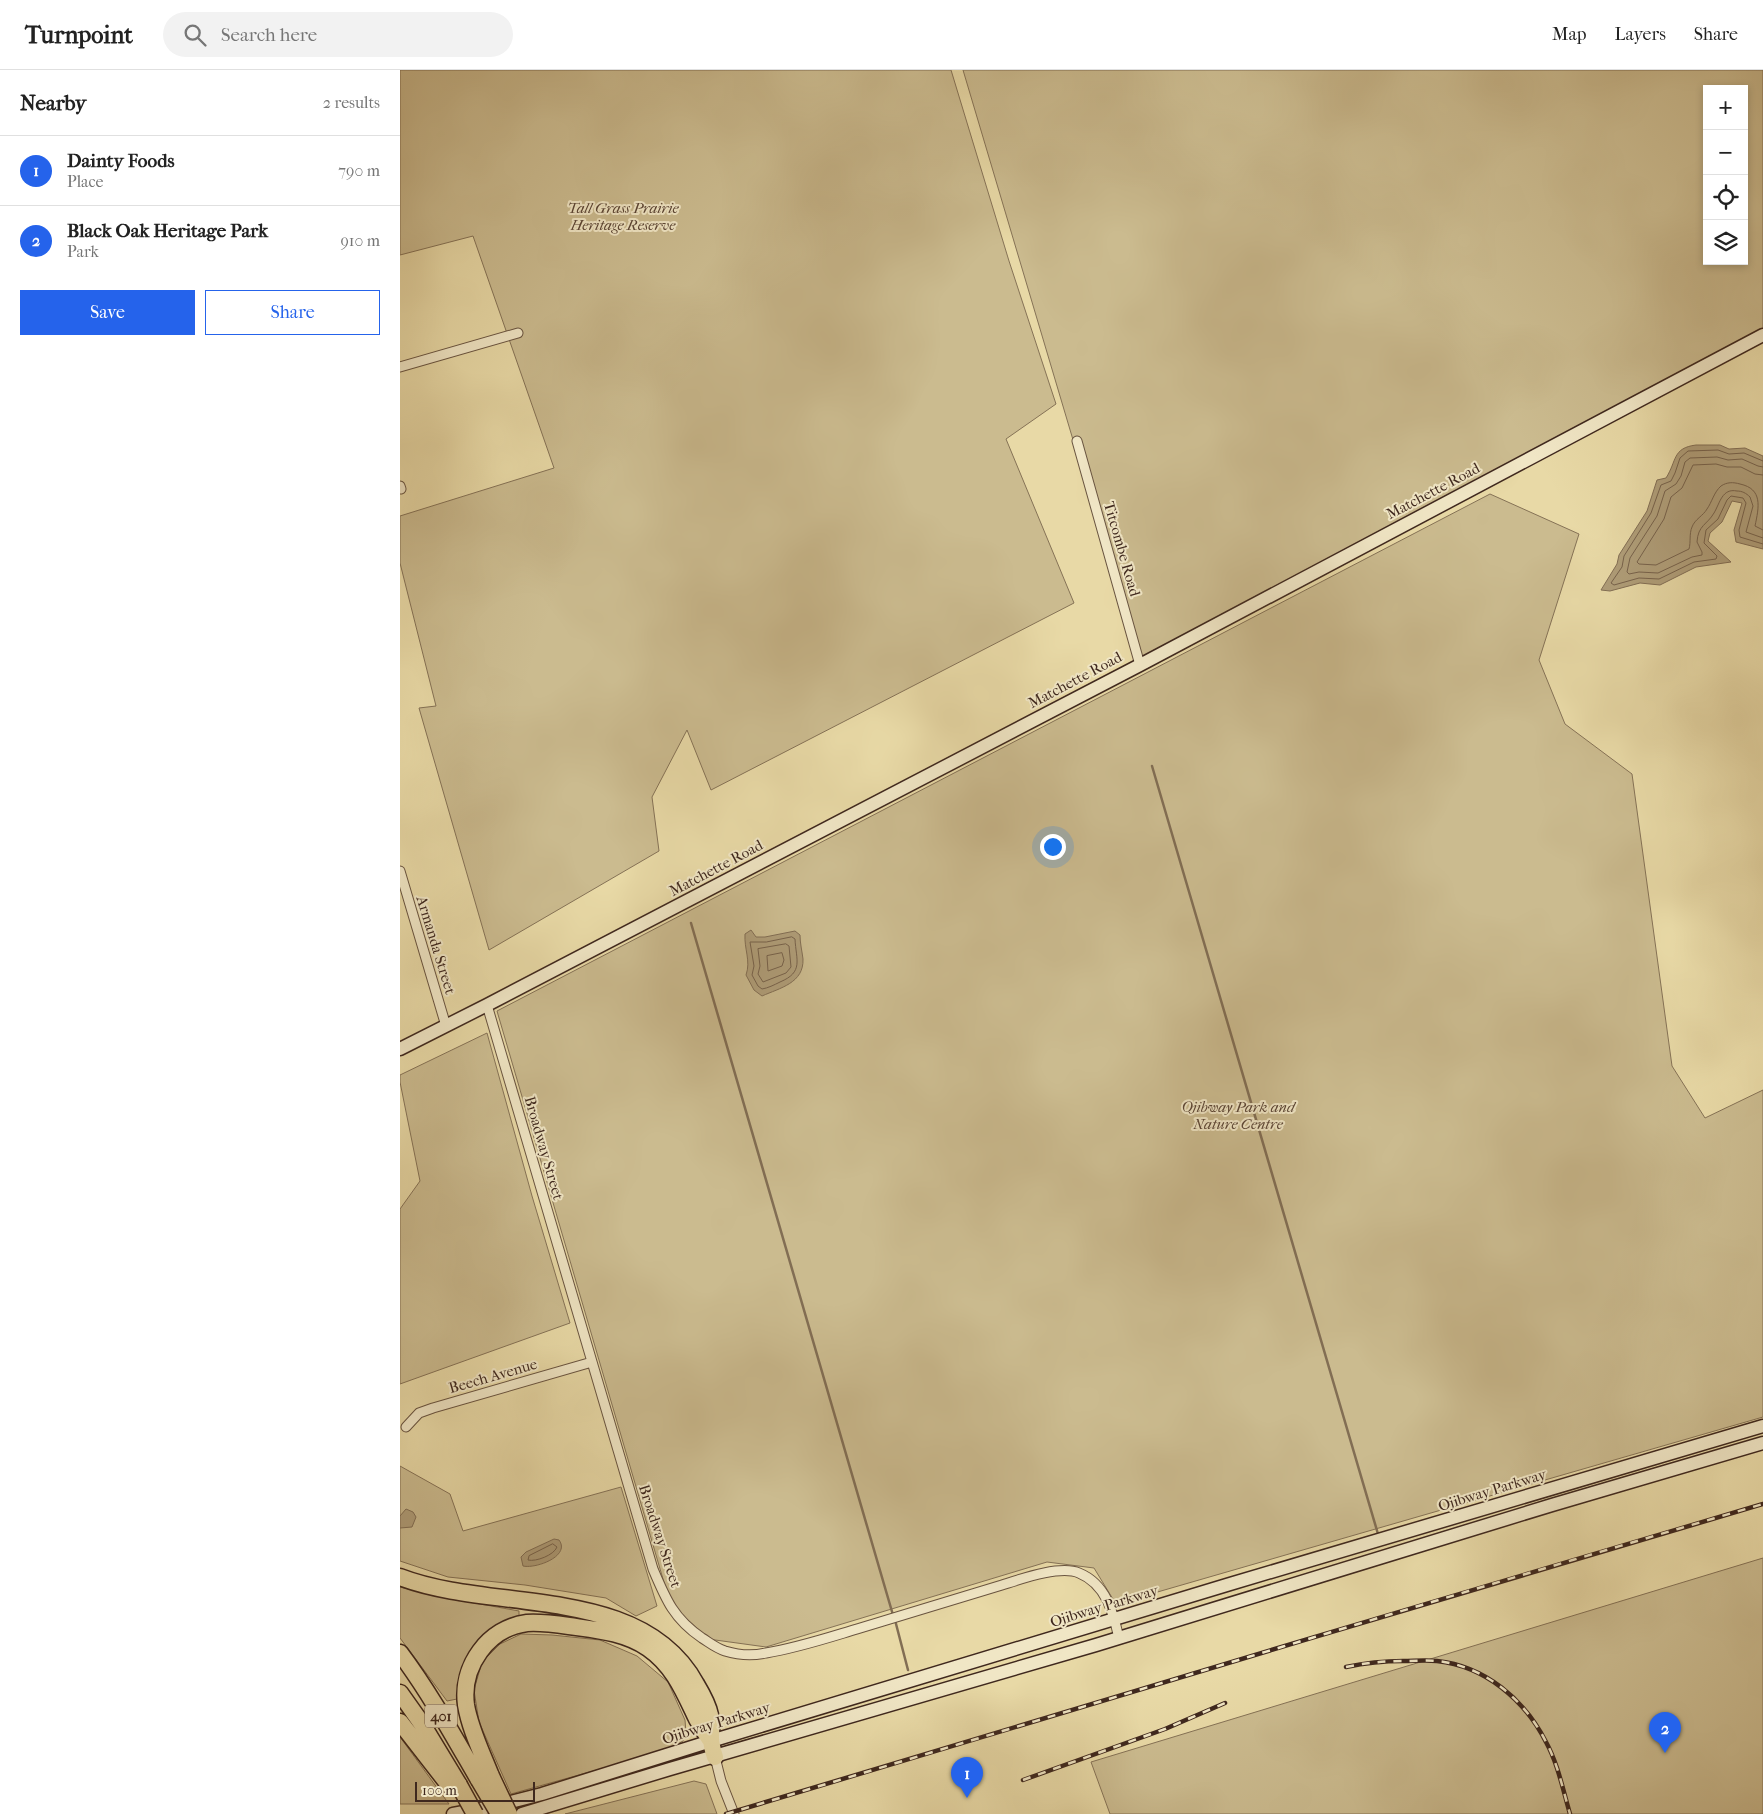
<!DOCTYPE html>
<meta charset="utf-8">
<style>
body{margin:0;font-family:"IM FELL French Canon",serif;background:#f2f2f2;color:#222}
.controls{position:absolute;right:15px;top:15px;display:grid;overflow:hidden;border-radius:0px;box-shadow:0 2px 8px #0003}
.controls button{width:45px;height:45px;display:grid;place-items:center;padding:0;border:0;border-bottom:1px solid #e0e0e0;background:#fff;color:#222;font:25px sans-serif}
.scale{position:absolute;left:15px;bottom:12px;width:120px;box-sizing:border-box;padding-left:5px;border:2px solid #3f281e;border-top:0;font-size:14px;line-height:18px;white-space:nowrap;color:#3f281e;-webkit-text-stroke:4px #f0e6c5;paint-order:stroke}
.you{position:absolute;left:652px;top:776px;width:18px;height:18px;margin:-12px;border:4px solid #fff;border-radius:50%;background:#1a73e8;box-shadow:0 0 0 8px #1a73e833}
.badge{display:grid;place-items:center;width:32px;height:32px;border-radius:50%;background:#2563eb;color:#fff;font-size:16px;font-weight:700}
.pin{position:absolute;translate:-50% -41px;filter:drop-shadow(0 1px 2px #0008)}
.pin::after{content:'';position:absolute;top:26px;width:18px;height:15px;background:inherit;clip-path:polygon(0 0,100% 0,50% 100%)}
.list{margin:0;padding:0;list-style:none}
h2{display:flex;justify-content:space-between;align-items:center;height:65px;margin:0;padding:0 20px;font-size:21px}
h2 small{font-size:16px;font-weight:400;color:#767676}
.list li{display:grid;grid-template-columns:32px 1fr auto;gap:15px;align-items:center;box-sizing:border-box;height:70px;padding:0 20px;border-top:1px solid #e0e0e0}
.list b{display:block;font-size:19px;white-space:nowrap}
.list p{margin:0;font-size:16px;white-space:nowrap;color:#767676}
.list em{font-size:16px;font-style:normal;color:#767676}
.actions{display:flex;gap:10px;padding:15px 20px}
.actions a{flex:1;padding:11px 0;border:1px solid #2563eb;border-radius:0px;text-align:center;font-size:18px;color:#2563eb}
.actions .main{background:#2563eb;color:#fff}
.icon{flex:none;width:28px;height:28px;fill:none;stroke:currentColor;stroke-width:2;stroke-linecap:round;stroke-linejoin:round}
.map{position:relative;flex:none;width:1363px;height:1744px;overflow:hidden}
header{display:flex;align-items:center;gap:30px;box-sizing:border-box;height:70px;padding:0 25px;background:#fff;border-bottom:1px solid #e0e0e0}
header strong{font-size:24px}
nav{display:flex;gap:28px;margin-inline-start:auto;font-size:18px}
.search{width:350px;height:45px;background:#f2f2f2;display:flex;align-items:center;gap:12px;box-sizing:border-box;padding:0 18px;border-radius:28px;color:#767676;font-size:19px}
main{display:flex}
aside{flex:1;background:#fff}
.map>svg:first-child{display:block}
</style>
<header>
<strong>Turnpoint</strong>
<div class="search"><svg class="icon" aria-label="search" viewBox="0 0 24 24"><circle cx="10" cy="10" r="6"/><path d="M15 15l6 6"/></svg>Search here</div>
<nav><a>Map</a><a>Layers</a><a>Share</a></nav>
</header>
<main>
<aside>
<h2>Nearby<small>2 results</small></h2>
<ul class="list">
<li><span class="badge">1</span><div><b>Dainty Foods</b><p>Place</p></div><em>790 m</em></li>
<li><span class="badge">2</span><div><b>Black Oak Heritage Park</b><p>Park</p></div><em>910 m</em></li>
</ul>
<div class="actions"><a class="main">Save</a><a>Share</a></div>
</aside>
<div class="map">
<svg width="1363" height="1744" viewBox="0 0 1363 1744">
<rect width="100%" height="100%" fill="#e8d9a6"/>
<filter id="stains"><feTurbulence type="fractalNoise" baseFrequency=".004" numOctaves="4"/><feColorMatrix values="0 0 0 0 .2 0 0 0 0 .09 0 0 0 0 .02 0 0 0 .5 -.17"/></filter>
<radialGradient id="worn" r=".72"><stop offset=".6" stop-color="#630" stop-opacity="0"/><stop offset="1" stop-color="#630" stop-opacity=".3"/></radialGradient>
<path fill="#cbbb8f" stroke="#857256" fill-rule="evenodd" d="M0 0H551L609 191 656 334 606 369 674 533 311 720 287 660 252 727 259 781 89 880 19 638 36 636 0 493V446L154 398 73 166 0 185Z
M563 0H1363V262L740 595ZM1307 19H1344V191H1307Z
M1090 424 1179 464 1139 590 1165 654 1232 704 1272 996 1305 1048 1363 1020V1347L716 1534 694 1498 647 1492 366 1577 308 1569 270 1533 97 941Z
M87 963 132 1126 170 1253 0 1314V1139L20 1111 0 1012V1005Z
M0 1396 50 1424 63 1461 221 1417 257 1536 236 1546 206 1528 125 1515 48 1507 0 1491Z
M1363 1488V1744H710L691 1692Z
M0 1517 47 1528 119 1541V1548L61 1602 57 1629 47 1631 0 1568Z
M121 1564 152 1565 200 1570 237 1586 268 1612 285 1650 286 1663 283 1671 268 1680 111 1724 79 1652 74 1620 82 1592 100 1574Z
M0 1667 49 1734H0Z
M294 1711 306 1714 317 1744H165Z"/>
<path fill="#af9d78" stroke="#826e54" d="M1296 375H1320L1329 379 1345 378 1363 386V479L1336 472 1334 460 1342 433 1332 431 1322 452 1310 463 1308 471 1331 492 1296 497 1260 515 1240 513 1210 521 1201 520 1217 494 1219 485 1247 441 1257 410 1266 408C1277 391 1272 378 1296 375Z
M351 860 356 867H365L395 861 400 865C400 873 402 881 403 889 404 913 380 918 362 926L354 920 346 905C351 891 344 879 345 864Z
M6 1439 13 1442 16 1447 12 1457 0 1458V1446Z
M154 1469 159 1470C171 1486 136 1499 123 1496L121 1487 126 1482Z"/>
<g fill="none" stroke-linecap="round" stroke-linejoin="round">
<path stroke="#77624b" stroke-width="1" d="M1363 391 1344 383 1329 384 1318 380 1288 381 1280 388 1275 403 1271 411 1261 415 1251 443 1224 486 1222 497 1211 513 1214 515 1239 508 1259 509 1294 492 1316 489 1317 486 1304 473 1306 460 1318 449 1327 430 1331 426 1343 428 1346 433 1339 460 1340 467 1363 474
M1363 397 1358 396 1342 389 1328 390 1317 387 1290 388 1285 392 1281 406 1276 414 1265 421 1257 446 1230 488 1227 502 1229 504 1239 502 1258 503 1292 487 1302 485V482L1297 472C1298 455 1307 455 1314 443 1320 433 1322 418 1337 421 1342 421 1346 423 1350 427L1353 436 1346 462 1363 468
M1363 405 1355 404 1341 397H1327L1316 394 1293 395 1282 418 1271 427 1264 449 1237 492 1239 494 1256 495 1289 479C1291 472 1289 464 1292 457 1295 449 1303 446 1307 439 1312 432 1314 422 1321 416 1327 412 1333 412 1340 414 1363 419 1359 437 1355 456L1363 460
M392 867 395 869C396 890 404 902 380 912 374 915 368 918 362 919L358 916 352 905 354 896 350 872H366Z
M386 874 389 876 391 897 386 903 363 912 358 904 360 896 358 879Z
M382 883 384 890 382 896 368 901 367 886Z
M153 1474 157 1477C154 1485 136 1492 128 1490L129 1486Z"/>
<path stroke="#826e54" stroke-width="2.5" d="M752 696 978 1464
M291 853 493 1545
M495 1550 508 1600"/>
<defs>
<path id="street" d="M0 297 118 263
M677 371 740 595
M0 416 1 419
M0 801 46 956
M87 935 253 1499C266 1530 274 1549 302 1568 310 1573 316 1578 325 1581 338 1585 353 1586 366 1583 397 1578 427 1568 457 1559 505 1544 554 1530 602 1515 621 1509 660 1495 679 1503 706 1514 713 1542 719 1568
M6 1357 19 1343 33 1338 192 1292
M315 1687 321 1711 334 1744"/>
<path id="secondary" d="M0 979 87 935 740 595 1363 265
M53 1744 91 1737 142 1724 311 1671 830 1514 1363 1356
M122 1744 270 1699 696 1575 1152 1435 1363 1373"/>
<path id="highway" d="M0 1507C93 1543 241 1513 296 1614 302 1624 308 1635 310 1645 312 1652 311 1661 311 1668 311 1674 313 1681 315 1687
M0 1583C30 1623 54 1667 79 1710
M0 1623 22 1654 59 1715
M0 1652 49 1715
M91 1706C82 1683 70 1659 66 1635 61 1596 88 1558 127 1553 141 1552 155 1554 169 1556 197 1560 224 1562 248 1578 274 1596 284 1622 297 1649 301 1656 306 1664 311 1671"/>
</defs>
<use href="#street" stroke="#695440" stroke-width="11"/>
<use href="#secondary" stroke="#3f281e" stroke-width="15"/>
<use href="#highway" stroke="#3f281e" stroke-width="19"/>
<use href="#street" stroke="#f0e6c5" stroke-width="9"/>
<use href="#secondary" stroke="#f0e6c5" stroke-width="12"/>
<use href="#highway" stroke="#e8d9a6" stroke-width="16"/>
<defs>
<path id="rail" d="M946 1597C965 1593 983 1591 1003 1591 1014 1591 1026 1590 1037 1591 1085 1596 1125 1630 1146 1672 1158 1694 1163 1720 1170 1744
M623 1710 765 1659 825 1633
M326 1744C671 1641 1017 1535 1363 1434"/>
</defs>
<use href="#rail" stroke="#3f281e" stroke-width="4.5"/>
<use href="#rail" stroke="#f0e6c5" stroke-width="2.5" stroke-dasharray="8" stroke-linecap="butt"/>
<defs>
<path id="highway-bridge" d="M91 1706 109 1744
M79 1710 98 1742
M59 1715 75 1744"/>
</defs>
<use href="#highway-bridge" stroke="#3f281e" stroke-width="19" stroke-linecap="butt"/>
<use href="#highway-bridge" stroke="#e8d9a6" stroke-width="16"/>
</g>
<g text-anchor="middle" dominant-baseline="central" stroke-width="4" stroke-linejoin="round" paint-order="stroke">
<rect fill="#f0e6c5" stroke="#746150" stroke-width="1" x="25" y="1634.5" width="32" height="23" rx="4"/>
<g font-size="14" font-weight="bold" fill="#3f281e">
<text x="41" y="1646">401</text>
</g>
<g font-size="15" font-style="italic" fill="#5b4535" stroke="#f0e6c5">
<text x="223" y="138">Tall Grass Prairie<tspan x="223" dy="17">Heritage Reserve</tspan></text>
<text x="838" y="1037">Ojibway Park and<tspan x="838" dy="17">Nature Centre</tspan></text>
</g>
<g font-size="15" fill="#3f281e" stroke="#f0e6c5">
<text transform="translate(1033 421) rotate(-28)">Matchette Road</text>
<text transform="translate(722 479) rotate(74)">Titcombe Road</text>
<text transform="translate(675 610) rotate(-28)">Matchette Road</text>
<text transform="translate(316 798) rotate(-28)">Matchette Road</text>
<text transform="translate(36 875) rotate(73)">Armanda Street</text>
<text transform="translate(144 1078) rotate(74)">Broadway Street</text>
<text transform="translate(93 1306) rotate(-16)">Beech Avenue</text>
<text transform="translate(1092 1420) rotate(-17)">Ojibway Parkway</text>
<text transform="translate(260 1466) rotate(72)">Broadway Street</text>
<text transform="translate(704 1536) rotate(-17)">Ojibway Parkway</text>
<text transform="translate(316 1653) rotate(-17)">Ojibway Parkway</text>
</g>
</g>
<rect width="100%" height="100%" filter="url(#stains)"/>
<rect width="100%" height="100%" fill="url(#worn)"/>
</svg>
<div class="controls">
<button>+</button>
<button>−</button>
<button><svg class="icon" aria-label="locate" viewBox="0 0 24 24"><circle cx="12" cy="12" r="6"/><path d="M12 2v4M12 18v4M2 12h4M18 12h4"/></svg></button>
<button><svg class="icon" aria-label="layers" viewBox="0 0 24 24"><path d="M12 4l9 5-9 5-9-5zM3 14l9 5 9-5"/></svg></button>
</div>
<div class="scale">100 m</div>
<div class="you"></div>
<div class="pin badge" style="left:567px;top:1728px">1</div>
<div class="pin badge" style="left:1265px;top:1683px">2</div>
</div>
</main>
